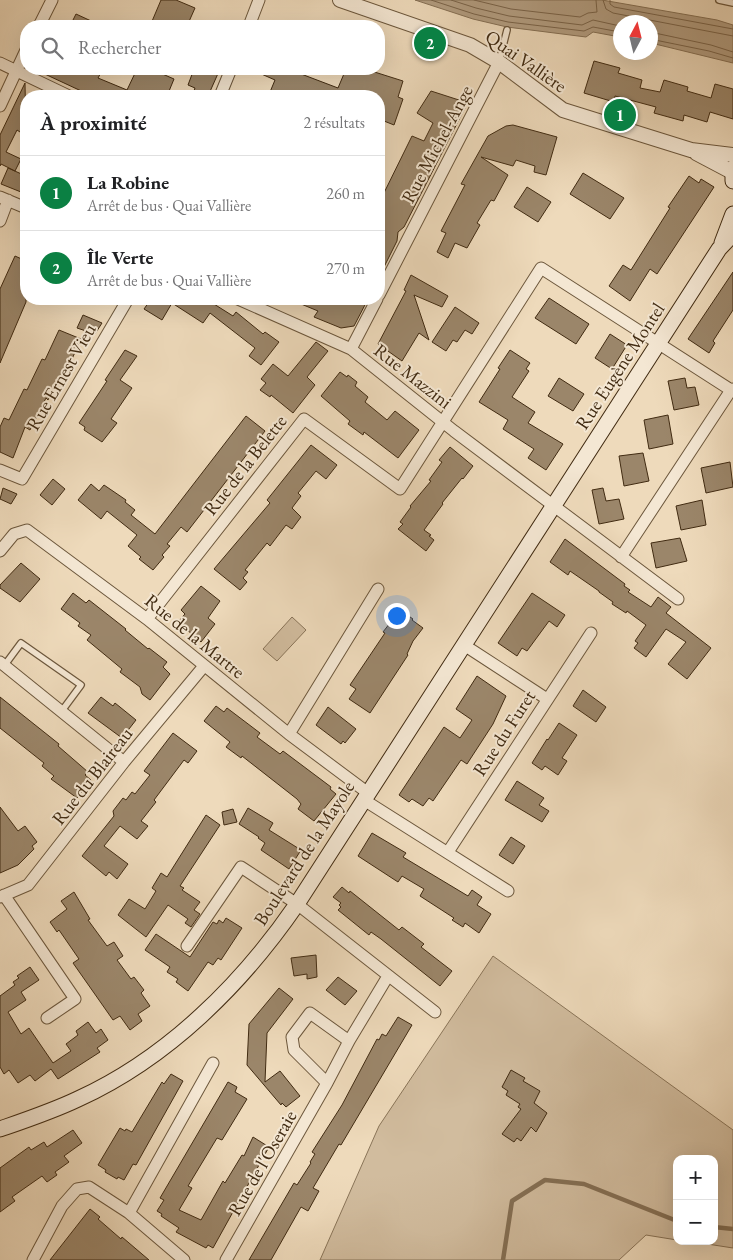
<!DOCTYPE html>
<html lang="fr">
<meta charset="utf-8">
<style>
body{margin:0;font-family:"EB Garamond",serif;background:#f6f6f6;color:#202124}
.controls{position:absolute;right:15px;bottom:15px;display:grid;overflow:hidden;border-radius:10px;box-shadow:0 5px 20px #0002}
.controls button{width:45px;height:45px;display:grid;place-items:center;padding:0;border:0;border-bottom:1px solid #e0e0e0;background:#fff;color:#202124;font:25px sans-serif}
.compass{position:absolute;left:613px;top:15px;width:45px;height:45px;border-radius:50%;background:#fff;box-shadow:0 5px 20px #0002;rotate:7deg}
.you{position:absolute;left:396px;top:615px;width:18px;height:18px;margin:-12px;border:4px solid #fff;border-radius:50%;background:#1a73e8;box-shadow:0 0 0 8px #1a73e833}
.badge{display:grid;place-items:center;width:32px;height:32px;border-radius:50%;background:#0b8043;color:#fff;font-size:16px;font-weight:700}
.pin{position:absolute;translate:-50% -50%;border:2px solid #fff;box-shadow:0 1px 5px #0006}
.list{margin:0;padding:0;list-style:none}
h2{display:flex;justify-content:space-between;align-items:center;height:65px;margin:0;padding:0 20px;font-size:21px}
h2 small{font-size:16px;font-weight:400;color:#757577}
.list li{display:grid;grid-template-columns:32px 1fr auto;gap:15px;align-items:center;box-sizing:border-box;height:75px;padding:0 20px;border-top:1px solid #e0e0e0}
.list b{display:block;font-size:19px;white-space:nowrap}
.list p{margin:0;font-size:16px;white-space:nowrap;color:#757577}
.list em{font-size:16px;font-style:normal;color:#757577}
.icon{flex:none;width:28px;height:28px;fill:none;stroke:currentColor;stroke-width:2;stroke-linecap:round;stroke-linejoin:round}
.map{position:relative;flex:none;width:733px;height:1260px;overflow:hidden}
.search{position:absolute;background:#fff;box-shadow:0 5px 20px #0002;left:20px;top:20px;width:365px;height:55px;display:flex;align-items:center;gap:12px;box-sizing:border-box;padding:0 18px;border-radius:20px;color:#757577;font-size:19px}
.panel{position:absolute;background:#fff;box-shadow:0 5px 20px #0002;left:20px;top:90px;width:365px;height:215px;border-radius:20px}
.map>svg:first-child{display:block}
</style>
<div class="map">
<svg width="733" height="1260" viewBox="0 0 733 1260">
<rect width="100%" height="100%" fill="#eedabb"/>
<filter id="stains"><feTurbulence type="fractalNoise" baseFrequency=".004" numOctaves="4"/><feColorMatrix values="0 0 0 0 .2 0 0 0 0 .09 0 0 0 0 .02 0 0 0 .5 -.17"/></filter>
<radialGradient id="worn" r=".72"><stop offset=".6" stop-color="#630" stop-opacity="0"/><stop offset="1" stop-color="#630" stop-opacity=".3"/></radialGradient>
<path fill="#d1bc9e" stroke="#897458" d="M292 617 306 630 277 661 263 649Z
M493 956 733 1130V1248L688 1241H714V1159H677V1240L646 1235 619 1260H320L379 1126Z"/>
<path fill="#b39e82" stroke="#857055" d="M415 0H602L717 20 733 25V63L651 43 650 22H620V37L593 32 586 37 507 27 473 19Z"/>
<g fill="none" stroke-linecap="round" stroke-linejoin="round">
<path stroke="#7a644a" stroke-width="1" d="M431 0 474 14 508 22 584 31 593 27 620 32
M451 0 476 8 509 16 582 25 593 20 620 26
M474 0 511 9 580 17 588 13 597 12 596 0
M603 0 606 9 613 13 733 36
M610 0V4L614 7 733 29
M650 32 711 45 733 52
M650 39 709 51 733 58"/>
<path stroke="#857055" stroke-width="4.5" d="M714 1227 733 1229
M503 1260 512 1201 545 1180 584 1184 677 1221"/>
</g>
<path fill="#9b866a" stroke="#412b12" d="M161 0H176L195 8 187 26H150Z
M76 14 102 26H70Z
M594 61 620 68 618 73 642 80 640 88 660 92 664 80 688 87 687 91 711 98 715 84 733 89V119L710 112 707 122 684 115 683 121 654 113 656 107 615 96 614 102 584 93Z
M34 69H103L98 78 127 90 137 69H151L174 79 167 96H92Z
M194 69H220L208 96H192L195 88 188 85Z
M250 69H288L338 88 346 69H365L403 81 398 97 403 99 394 125 379 119V96H279L270 92 275 80Z
M25 83 26 136 17 130 6 152 21 159 15 171 1 164 0 166V135Z
M431 91 462 101 465 108 404 227 398 232 397 241 379 277V203L412 136 424 141 433 123 417 113Z
M513 125 557 137 546 175 534 172 535 166 516 160 513 166 481 157 508 175 494 201 491 200 477 223 480 225 467 248 455 243 448 258 437 252 446 233 441 231 465 185 461 184 488 136 506 126Z
M8 168 26 176V194L1 184Z
M583 173 624 198 610 219 570 194Z
M689 176 699 183 701 179 714 187 657 274 650 269 630 301 609 286 623 265 631 270 670 208 668 207Z
M527 187 551 202 538 222 514 207Z
M15 256 26 261V302L0 363V289Z
M733 272V310L713 341 715 343 709 353 688 339Z
M411 275 448 296 442 307 414 295 429 340 419 333 402 361 378 344 406 291 404 290Z
M549 298 589 324 576 344 535 318Z
M151 299H206L233 316 236 312 263 334 265 332 279 342 261 365 249 356 255 348 210 313 203 323 172 303 162 320 144 309Z
M289 299H368L354 326 341 328 314 317 318 311Z
M455 307 479 323 472 334 465 330 457 342 453 340 446 351 432 342Z
M83 315 102 323 95 334 77 328Z
M59 330 81 339 67 370 64 369 57 385 55 384 48 400 46 398 30 430 25 427 13 458 0 452V427L4 418 9 420 24 389 27 390 42 359 45 360Z
M610 334 627 345 612 369 595 358Z
M316 342 328 351 307 377 315 385 293 413 271 395 270 397 260 390 266 383 261 379 273 364 288 376Z
M125 350 137 356 120 380 132 388 111 419 117 423 102 442 84 430 85 427 79 423 107 381 105 380Z
M510 350 530 363 526 369 529 371 512 397 535 412 528 423 563 444 546 470 528 458 534 449 503 429 508 420 479 402 500 369 498 368Z
M340 372 347 377 348 375 357 382 355 386 368 397 365 402 387 420 395 411 419 430 398 458 364 432 363 435 348 424 350 421 321 396Z
M559 378 584 394 573 411 548 396Z
M685 378 687 388 695 387 699 405 674 410 668 381Z
M668 415 673 444 649 449 644 420Z
M246 416 265 431 187 532 181 527 167 544 170 546 162 555 164 557 153 570 139 559 141 557 128 546 137 535 107 511 101 519 78 500 91 484 99 491 104 485 126 500 125 502 135 510 131 515 155 534Z
M311 445 337 465 326 479 316 471 298 493 301 496 292 508 301 517 292 529 286 525 270 546 267 543 245 570 248 572 243 578 247 582 240 590 214 569 270 503 267 500Z
M450 447 473 466 463 479 462 478 442 503 443 504 424 530 431 535 429 536 434 540 426 551 398 529 403 524 400 522 411 507 410 506 431 481 429 480 442 462 439 460Z
M643 453 649 481 624 486 619 456Z
M730 462 733 487 706 493 701 468Z
M53 479 65 489 52 505 40 495Z
M3 488 17 494 11 504 0 499Z
M603 488 606 501 619 499 624 519 599 524 592 490Z
M702 500 706 525 681 530 676 506Z
M680 538 687 561 656 568 651 543Z
M565 539 625 584 624 586 630 590 628 592 651 607 658 597 671 607 666 613 711 648 687 679 668 664 686 642 666 629 646 657 634 648 638 643 635 641 646 625 627 611 626 613 612 604 613 602 599 592V591L570 571 568 575 550 562Z
M21 563 40 579 20 602 0 588V585Z
M201 586 220 601 208 618 215 624 201 642 178 622 185 614 181 610Z
M73 593 86 603 89 600 126 629 125 630 148 649 149 648 167 662 163 667 170 674 150 700 142 694 140 687 120 672 122 669 87 640 91 635 78 626 80 623 61 609Z
M532 593 565 615 557 627 549 621 527 651 522 648 517 656 498 643Z
M400 610 413 619 412 620 423 628 413 641 407 654 408 655 370 713 349 699 356 689 350 685 385 633 383 632Z
M477 676 506 696 493 724 467 764 461 760 433 801 429 798 423 806 412 799 409 802 399 795 444 727 460 738 472 720 456 709Z
M583 690 606 707 596 722 573 706Z
M0 697 59 744 58 746 88 772 85 775 91 780 77 798 51 779 54 776 42 766 44 763 0 728Z
M101 697 113 706 115 703 136 720 122 738 88 713Z
M216 706 224 712 227 708 260 733 257 737 280 754 283 751 331 787 330 789 336 794 314 821 298 809 301 804 297 799 242 756 241 758 226 747 230 742 204 721Z
M328 707 356 729 345 743 343 741 341 744 316 725Z
M559 723 577 735 562 758 567 761 558 775 545 766 542 770 532 763 547 739 548 740Z
M173 733 197 751 188 763 184 760 154 800 156 802 141 821 148 826 137 839 120 826 104 846 128 864 117 879 109 872 106 876 82 856 114 816 113 811 123 798 126 800 132 792 135 794 150 775 144 771Z
M517 781 544 798 539 805 549 811 542 822 505 800Z
M0 807 18 831 25 826 37 842 32 846 34 849 18 865 0 873Z
M248 808 273 823 269 830 301 850 289 869 261 850 265 843 258 838 259 837 239 824Z
M233 809 237 822 224 825 222 812Z
M206 815 220 825 180 886 184 888 182 890 200 902 194 910 200 914 191 927 185 923 188 919 168 905 146 937 118 915 129 899 145 909 156 891 152 888 161 873 167 877Z
M372 833 406 853 403 857 468 896 472 890 482 897 477 905 491 914 479 933 465 923 463 927 452 920 454 918 420 896 424 889 402 876 398 882 358 856Z
M511 837 525 846 513 864 499 855Z
M342 887 349 893 350 891 399 930 402 927 424 944 421 947 452 971 440 986 381 939 371 932 369 935 338 910 341 907 339 905 341 903 333 897Z
M74 892 90 919 88 920 107 946 114 942 123 956 117 960 131 979 134 977 144 990 141 993 150 1006 138 1014 142 1021 130 1030 120 1016 113 1020 73 963 79 959 59 930 57 932 50 922 67 909 61 901Z
M226 918 242 928 221 960 218 958 213 965 208 962 188 991 176 982 178 979 167 972 170 967 145 950 156 934 190 957 213 922 217 924 219 920 223 923Z
M316 955 317 977 307 979V974L294 976 291 958Z
M30 967 39 980 21 992 26 1000 8 1012 21 1034 29 1028 53 1063 71 1051 66 1044 78 1035 76 1031 88 1022 96 1033 101 1029 108 1040 97 1048 100 1052 58 1079 51 1069 35 1081 30 1075 18 1083 9 1070 4 1074 0 1067V996L15 985 13 982 19 978 17 976Z
M338 977 357 991 345 1005 326 990Z
M279 988 293 999 267 1033 265 1082 280 1071 300 1096 286 1107 282 1103 281 1105 247 1065 249 1024Z
M398 1017 412 1025 341 1145 339 1144 313 1188 319 1191 308 1211 301 1207 271 1260H249L294 1183 297 1185 311 1163 310 1162 315 1154 312 1152 342 1105 377 1039 379 1040 382 1034 386 1036Z
M511 1070 525 1078 523 1081 540 1091 534 1103 547 1113 536 1132 531 1127 521 1141 517 1138 514 1142 502 1134 521 1109 518 1107 520 1104 506 1095 508 1091 502 1087Z
M171 1074 183 1081 136 1165 133 1164 124 1180 118 1177 117 1179 105 1172 106 1170 98 1165 120 1128 125 1131 126 1129 132 1132 162 1082 164 1084Z
M228 1082 237 1087 235 1092 247 1099 222 1140 217 1138 188 1186 192 1188 179 1210 201 1220 223 1181 225 1183 242 1155 244 1156 253 1137 269 1147 213 1248 208 1245 206 1248 176 1232 179 1228 161 1216 162 1214 157 1211 164 1200 160 1198Z
M73 1130 82 1143 64 1156 69 1162 55 1172 57 1175 47 1182 42 1176 12 1197 15 1201 0 1212V1168L29 1147 31 1150 44 1142 47 1147Z
M90 1209 100 1217 98 1219 121 1239 122 1237 149 1260H50Z"/>
<g fill="none" stroke-linecap="round" stroke-linejoin="round">
<defs>
<path id="service" d="M719 0 733 3
M499 62 507 30
M4 666 21 643 81 685 61 712"/>
<path id="minor" d="M39 26 52 0
M249 26 259 0
M0 63 69 96
M220 96 231 69
M0 106 26 50
M0 197 26 208
M0 221 8 200
M379 295 499 62
M238 299 351 349 454 431 678 599
M351 349 377 299
M0 470 22 479 128 299
M0 551 14 534 27 530 147 619 289 734 368 793
M621 557 731 390 733 389
M147 619 304 419 400 489 541 268 731 390
M464 645 547 699
M0 662 124 762
M289 734 378 589
M364 800 508 891
M448 852 591 633
M4 895 75 999 47 1018
M0 897 28 885 124 762 204 666
M187 946 241 867 297 904 435 1012
M327 1083 294 1050 292 1037 310 1013 349 1041
M129 1213 213 1063
M33 1260 62 1206 77 1189 89 1187 129 1213 184 1260
M226 1260 327 1083 349 1041 388 976"/>
<path id="tertiary" d="M340 0 470 45 499 62 563 110 691 150 733 155
M696 153 732 172"/>
<path id="secondary" d="M733 168V181
M722 243 733 214
M0 1129C26 1120 53 1111 78 1099 168 1058 242 984 297 904L719 249 733 234"/>
</defs>
<use href="#service" stroke="#6c573c" stroke-width="8"/>
<use href="#minor" stroke="#6c573c" stroke-width="13"/>
<use href="#tertiary" stroke="#6c573c" stroke-width="16"/>
<use href="#secondary" stroke="#412b12" stroke-width="17"/>
<use href="#service" stroke="#f4e7d3" stroke-width="5.5"/>
<use href="#minor" stroke="#f4e7d3" stroke-width="11"/>
<use href="#tertiary" stroke="#f4e7d3" stroke-width="14"/>
<use href="#secondary" stroke="#f4e7d3" stroke-width="15"/>
</g>
<g text-anchor="middle" dominant-baseline="central" stroke-width="4" stroke-linejoin="round" paint-order="stroke">
<g font-size="19" fill="#412b12" stroke="#f4e7d3">
<text transform="translate(526 61) rotate(35)">Quai Vallière</text>
<text transform="translate(437 144) rotate(-62)">Rue Michel-Ange</text>
<text transform="translate(620 366) rotate(-57)">Rue Eugène Montel</text>
<text transform="translate(413 376) rotate(38)">Rue Mazzini</text>
<text transform="translate(61 377) rotate(-60)">Rue Ernest Vieu</text>
<text transform="translate(245 465) rotate(-52)">Rue de la Belette</text>
<text transform="translate(195 636) rotate(39)">Rue de la Martre</text>
<text transform="translate(504 733) rotate(-57)">Rue du Furet</text>
<text transform="translate(92 776) rotate(-52)">Rue du Blaireau</text>
<text transform="translate(304 853) rotate(-57)">Boulevard de la Mayole</text>
<text transform="translate(262 1163) rotate(-60)">Rue de l'Oseraie</text>
</g>
</g>
<rect width="100%" height="100%" filter="url(#stains)"/>
<rect width="100%" height="100%" fill="url(#worn)"/>
</svg>
<div class="controls">
<button>+</button>
<button>−</button>
</div>
<svg class="compass" viewBox="-18 -18 36 36"><path d="M0-13l5 13h-10z" fill="#e53935"/><path d="M0 13l5-13h-10z" fill="#757577"/></svg>
<div class="you"></div>
<div class="pin badge" style="left:620px;top:115px">1</div>
<div class="pin badge" style="left:430px;top:43px">2</div>
<div class="search"><svg class="icon" aria-label="search" viewBox="0 0 24 24"><circle cx="10" cy="10" r="6"/><path d="M15 15l6 6"/></svg>Rechercher</div>
<section class="panel">
<h2>À proximité<small>2 résultats</small></h2>
<ul class="list">
<li><span class="badge">1</span><div><b>La Robine</b><p>Arrêt de bus · Quai Vallière</p></div><em>260 m</em></li>
<li><span class="badge">2</span><div><b>Île Verte</b><p>Arrêt de bus · Quai Vallière</p></div><em>270 m</em></li>
</ul>
</section>
</div>
